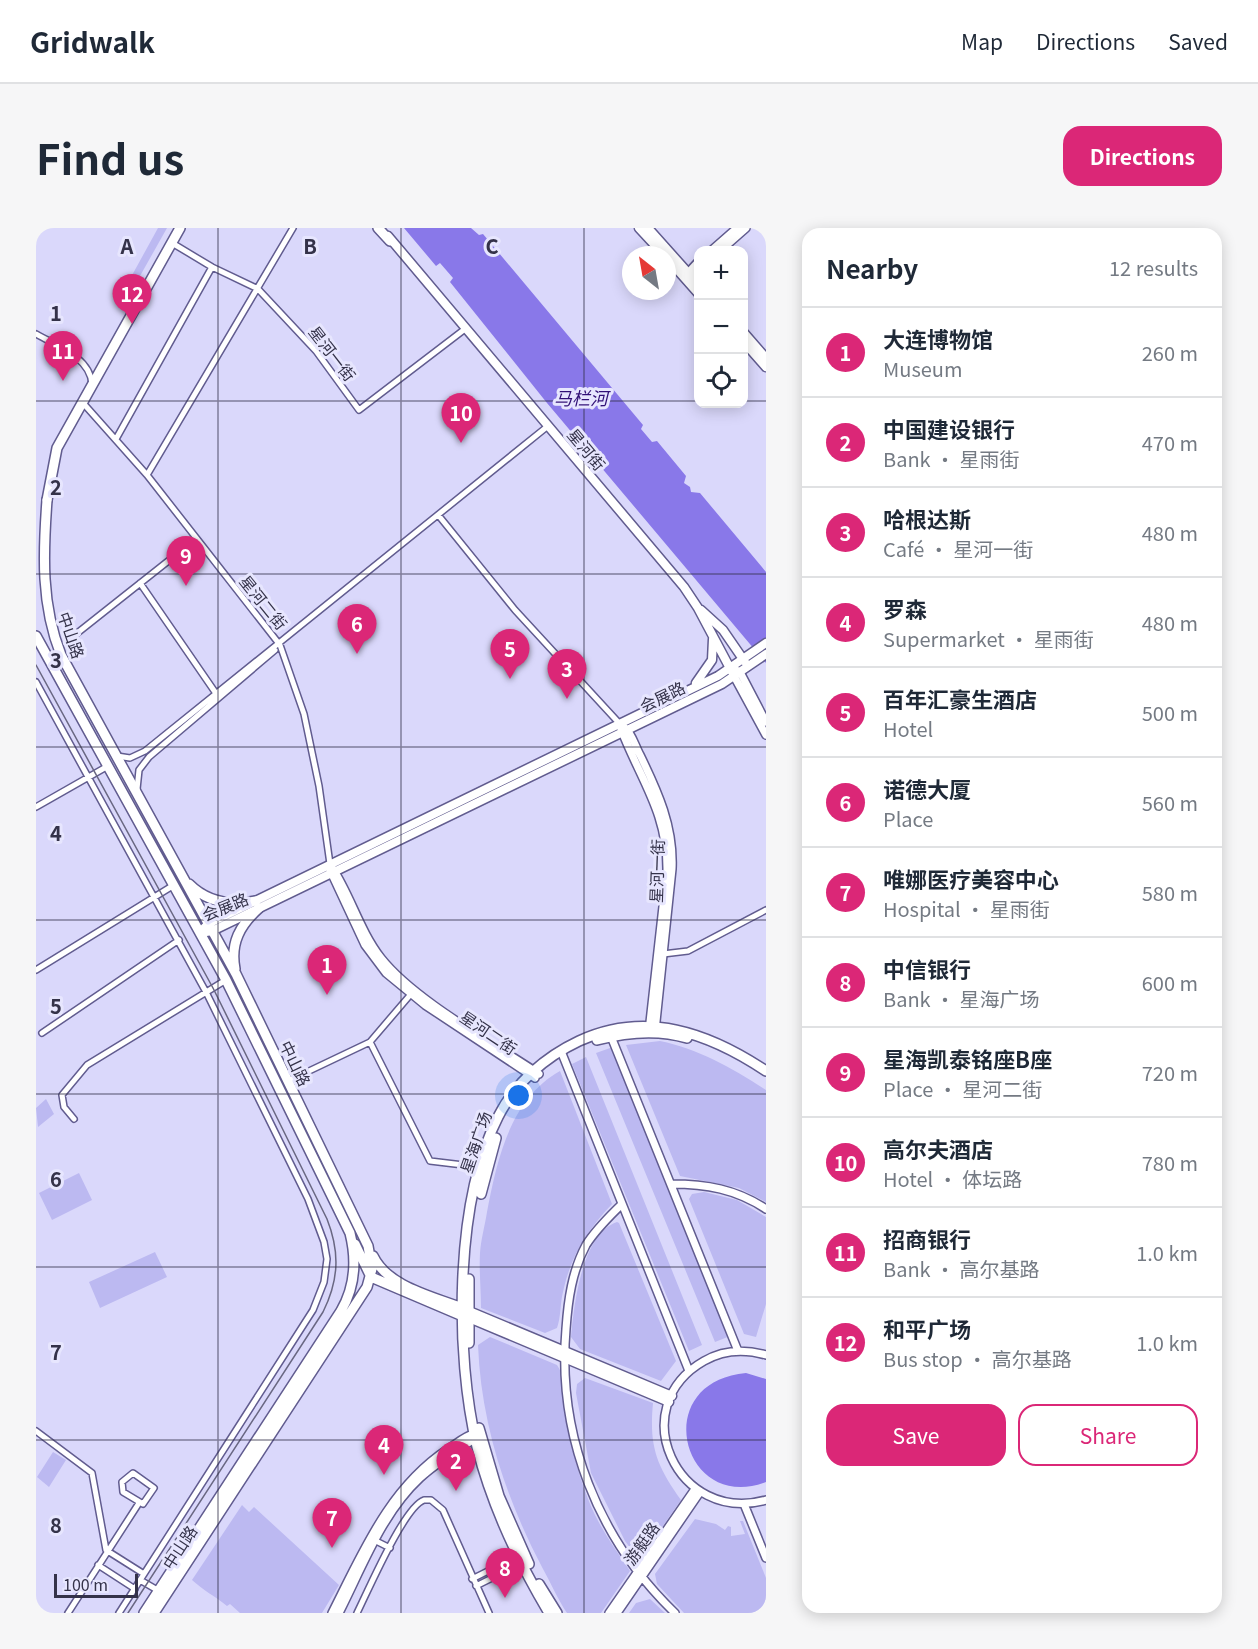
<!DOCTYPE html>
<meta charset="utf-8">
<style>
body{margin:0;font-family:Georgia,"Noto Sans SC",serif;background:#f6f6f7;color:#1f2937}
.controls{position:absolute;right:18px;top:18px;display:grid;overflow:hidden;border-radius:12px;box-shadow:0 3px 15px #0003}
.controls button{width:54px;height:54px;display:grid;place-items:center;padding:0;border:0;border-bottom:2px solid #e0e1e3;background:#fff;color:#1f2937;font:30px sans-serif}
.compass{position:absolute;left:586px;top:18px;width:54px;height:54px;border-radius:50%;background:#fff;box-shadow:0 3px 15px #0003;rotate:329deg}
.scale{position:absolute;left:18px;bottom:15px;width:84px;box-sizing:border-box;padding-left:6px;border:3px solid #343249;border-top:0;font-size:16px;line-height:21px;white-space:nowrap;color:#343249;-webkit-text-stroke:4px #e7e6fe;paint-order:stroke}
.you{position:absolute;left:483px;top:868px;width:21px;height:21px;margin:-15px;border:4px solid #fff;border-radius:50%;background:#1a73e8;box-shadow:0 0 0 9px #1a73e833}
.badge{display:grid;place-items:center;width:39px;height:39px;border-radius:50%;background:#db2777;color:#fff;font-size:20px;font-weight:700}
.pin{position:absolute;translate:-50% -50px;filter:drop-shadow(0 2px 3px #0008)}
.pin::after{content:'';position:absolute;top:32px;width:21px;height:18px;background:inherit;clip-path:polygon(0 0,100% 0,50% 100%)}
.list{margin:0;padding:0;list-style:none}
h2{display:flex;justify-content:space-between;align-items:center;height:78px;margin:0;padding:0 24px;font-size:26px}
h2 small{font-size:20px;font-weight:400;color:#747a83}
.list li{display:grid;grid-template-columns:39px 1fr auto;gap:18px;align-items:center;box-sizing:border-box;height:90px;padding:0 24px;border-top:2px solid #e0e1e3}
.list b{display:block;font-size:22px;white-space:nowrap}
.list p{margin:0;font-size:20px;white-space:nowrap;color:#747a83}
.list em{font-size:20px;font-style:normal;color:#747a83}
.actions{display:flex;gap:12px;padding:18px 24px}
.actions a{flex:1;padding:14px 0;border:2px solid #db2777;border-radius:18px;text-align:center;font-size:21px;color:#db2777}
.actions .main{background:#db2777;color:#fff}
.icon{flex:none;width:33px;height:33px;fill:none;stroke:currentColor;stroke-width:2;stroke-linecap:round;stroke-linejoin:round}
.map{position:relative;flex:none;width:730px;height:1385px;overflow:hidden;border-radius:18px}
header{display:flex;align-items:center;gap:36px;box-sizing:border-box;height:84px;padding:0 30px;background:#fff;border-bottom:2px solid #e0e1e3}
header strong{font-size:28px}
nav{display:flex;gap:33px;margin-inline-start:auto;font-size:21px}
.intro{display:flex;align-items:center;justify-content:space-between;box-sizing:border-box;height:144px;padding:0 36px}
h1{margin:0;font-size:42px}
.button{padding:15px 27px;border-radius:18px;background:#db2777;color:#fff;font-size:21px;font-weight:700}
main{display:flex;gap:36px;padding:0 36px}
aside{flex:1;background:#fff;border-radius:18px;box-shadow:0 3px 15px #0003}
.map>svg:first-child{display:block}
</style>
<header>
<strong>Gridwalk</strong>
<nav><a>Map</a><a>Directions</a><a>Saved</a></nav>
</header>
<div class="intro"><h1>Find us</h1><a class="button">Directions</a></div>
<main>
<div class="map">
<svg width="730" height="1385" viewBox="0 0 730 1385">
<rect width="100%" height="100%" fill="#dad8fb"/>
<path fill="#bcb9f1" d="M122 0H131L95 64 89 60Z
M624 813C663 821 696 840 730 862V974L703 960 644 948 590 817Z
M577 819 694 1108 679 1114 560 825Z
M550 829 666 1117 653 1123 536 836Z
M524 843 576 976C551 1003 535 1027 527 1064 524 1076 525 1089 521 1100L509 1105 445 1080C445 1062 443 1043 444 1025 445 1011 449 997 451 984 461 932 474 871 524 843Z
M10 871 18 886 2 899 0 880Z
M43 945 56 972 16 992 3 965Z
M668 964 701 972 730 989V1076L720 1109 708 1106 653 971 656 966Z
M581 994 583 995 640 1133 625 1153 544 1121 535 1109C538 1079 545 1006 581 994Z
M119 1024 131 1049 64 1080 53 1054Z
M454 1109 521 1137 524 1142C529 1191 538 1242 559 1287 569 1307 582 1325 594 1343L565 1385H531C522 1372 515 1355 507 1341 470 1271 445 1196 442 1117Z
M549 1150 617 1175C613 1218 620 1237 645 1272L610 1322 595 1321 589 1313 555 1245 540 1165 541 1156Z
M17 1224 30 1232 13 1259 1 1249Z
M206 1277 213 1284 218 1279 303 1357 286 1385H204L194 1376 191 1378C179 1368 168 1363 156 1352Z
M659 1291 680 1296 689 1302 692 1298 695 1299V1308L709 1306 704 1293H707L730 1350V1385H648L621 1356 619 1346Z
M614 1371 629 1385H593L600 1375Z"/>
<path fill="#8978e9" d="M368 0H435L443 7 447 6 607 197 605 201 616 214 621 213 650 248 648 255 654 259 655 264 664 265 730 344V435L511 175 414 54 417 50 404 35 400 38Z
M710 1145 730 1151V1254C646 1286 612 1154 710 1145Z"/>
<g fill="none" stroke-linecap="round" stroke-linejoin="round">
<defs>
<path id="minor" d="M136 15 176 39 222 61 280 123 323 182 429 101
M0 106C21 118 54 129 56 156
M47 175 111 247 244 417 268 486 283 558 294 636
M80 211 176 39
M111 247 257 0
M403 288 479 382 583 495
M104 355 179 464
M35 410 160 311
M0 454 170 764 272 971 288 1014 291 1031 288 1054 277 1082 83 1385
M81 528 94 530 109 523 512 198
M101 561 103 542 113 529 239 422
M0 579 72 538
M627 726 652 723 730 682
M0 742 138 657
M6 805 143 712
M334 814 394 933 444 939
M252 853 334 814 375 766
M38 891 28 879 26 867 51 837 190 752
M0 1203 56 1245 70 1322 108 1346
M97 1245 118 1260 107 1276 87 1264 86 1254Z
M336 1311 354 1320
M62 1337 99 1361
M436 1351 482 1328
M104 1352 123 1363
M440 1358 486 1335
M32 1385 103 1275
M321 1385C332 1363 368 1279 388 1272H395L407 1282 453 1385"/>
<path id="tertiary" d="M676 22 701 0
M685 22 710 0
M650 47 662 34
M652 50 662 42
M700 442 704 444 730 494
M698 448 730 507
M588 499C596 505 599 518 604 527 622 564 638 599 636 641L619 803
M585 501C604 551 632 585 631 643L613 803
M297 641C315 669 324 703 345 730 378 772 457 815 503 846
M294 642 329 717 350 745 389 777 499 850
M574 806 702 1123
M525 823 653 1143
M635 956C670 956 700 961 730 981
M586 976C573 989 560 1001 550 1017 536 1043 532 1072 530 1101 521 1208 562 1311 639 1385
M730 1127C709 1121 687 1122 668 1133 587 1179 641 1297 730 1272
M708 1276 730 1330
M296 1385C327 1324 353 1260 412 1221 421 1215 431 1207 440 1205
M303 1385C326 1340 346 1285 384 1250 401 1234 422 1222 441 1209
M573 1385 659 1261
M581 1385 664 1264"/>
<path id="secondary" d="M603 0 628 27
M612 0 662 56
M352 8 648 359 662 380 696 444
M631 30 662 65
M708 105 730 130
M708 114 730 139
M665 382 687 402 709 434
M660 455 676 432 677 411
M164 704 172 696 682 448 730 415
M170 704 176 703 686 456 730 426
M433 1083 636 1168
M433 1090 633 1174"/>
<path id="primary" d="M11 272 21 220 144 0"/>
<path id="trunk" d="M342 0 354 13
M11 272C7 326 5 377 25 427L200 746 332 1018 336 1041 331 1059 118 1385
M0 408 190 752 314 1005C321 1033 319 1059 305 1083L108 1385
M153 656C172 675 195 678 220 673
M199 741C194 715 204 697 223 680
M561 812C591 804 621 801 651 810
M445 966 460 910
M319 1016 335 1049 429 1089
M337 1028C352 1060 400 1069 431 1082
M433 1051V1115
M443 1200 463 1268 493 1336
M503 1356 521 1385
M513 1385C482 1333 456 1278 441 1219 419 1127 418 975 462 889 479 855 509 829 543 813 610 782 673 805 730 843"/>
</defs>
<use href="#minor" stroke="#615c8f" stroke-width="8"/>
<use href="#tertiary" stroke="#615c8f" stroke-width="10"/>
<use href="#secondary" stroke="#615c8f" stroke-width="11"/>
<use href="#primary" stroke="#615c8f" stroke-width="12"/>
<use href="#trunk" stroke="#615c8f" stroke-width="12"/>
<use href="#minor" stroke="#fff" stroke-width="5"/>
<use href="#tertiary" stroke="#fff" stroke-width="7"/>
<use href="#secondary" stroke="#fff" stroke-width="8"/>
<use href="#primary" stroke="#fff" stroke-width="9"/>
<use href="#trunk" stroke="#fff" stroke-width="9"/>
<path stroke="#696782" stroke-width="1.5" d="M0 437 177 760 291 991C304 1024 303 1052 287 1084L92 1385"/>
</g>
<path fill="none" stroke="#343249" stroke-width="1.5" stroke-opacity="0.55" d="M182 0V1385M365 0V1385M548 0V1385M0 173H662M708 173H730M0 346H730M0 519H730M0 692H730M0 866H730M0 1039H730M0 1212H730"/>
<g text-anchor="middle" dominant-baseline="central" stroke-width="6" stroke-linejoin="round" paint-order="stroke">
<g font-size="16" fill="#343249" stroke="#e7e6fe">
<text transform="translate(297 125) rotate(52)">星河一街</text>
<text transform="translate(551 221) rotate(50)">星河街</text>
<text transform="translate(228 374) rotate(51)">星河二街</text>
<text transform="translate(36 407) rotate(71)">中山路</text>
<text transform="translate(626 468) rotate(-26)">会展路</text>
<text transform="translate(620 643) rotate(-88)">星河一街</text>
<text transform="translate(189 678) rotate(-22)">会展路</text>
<text transform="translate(453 804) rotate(34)">星河二街</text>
<text transform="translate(260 835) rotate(64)">中山路</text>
<text transform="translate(439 914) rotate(-71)">星海广场</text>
<text transform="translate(605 1315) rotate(-55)">游艇路</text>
<text transform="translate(143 1319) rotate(-57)">中山路</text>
</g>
<g font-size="18" font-style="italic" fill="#311076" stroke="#e7e6fe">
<text x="545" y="169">马栏河</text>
</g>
</g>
<g font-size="20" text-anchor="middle" font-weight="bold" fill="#343249" stroke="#e7e6fe" stroke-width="6" stroke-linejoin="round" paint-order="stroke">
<text x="91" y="26">A</text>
<text x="274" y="26">B</text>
<text x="456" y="26">C</text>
<text x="20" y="93">1</text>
<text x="20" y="267">2</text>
<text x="20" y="440">3</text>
<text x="20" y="613">4</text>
<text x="20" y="786">5</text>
<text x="20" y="959">6</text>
<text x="20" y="1132">7</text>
<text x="20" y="1305">8</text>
</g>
</svg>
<div class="controls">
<button>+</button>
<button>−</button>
<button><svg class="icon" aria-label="locate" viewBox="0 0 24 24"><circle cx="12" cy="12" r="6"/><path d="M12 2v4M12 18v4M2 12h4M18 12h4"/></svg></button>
</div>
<svg class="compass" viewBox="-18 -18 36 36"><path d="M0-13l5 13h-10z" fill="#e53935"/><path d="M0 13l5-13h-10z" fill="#747a83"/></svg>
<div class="scale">100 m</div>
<div class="you"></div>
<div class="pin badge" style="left:291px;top:767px">1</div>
<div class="pin badge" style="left:420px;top:1263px">2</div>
<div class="pin badge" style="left:531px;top:471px">3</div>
<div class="pin badge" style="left:348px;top:1247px">4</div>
<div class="pin badge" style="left:474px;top:451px">5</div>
<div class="pin badge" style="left:321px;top:426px">6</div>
<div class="pin badge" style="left:296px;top:1320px">7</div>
<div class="pin badge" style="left:469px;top:1370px">8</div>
<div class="pin badge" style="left:150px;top:358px">9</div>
<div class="pin badge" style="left:425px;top:215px">10</div>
<div class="pin badge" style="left:27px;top:153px">11</div>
<div class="pin badge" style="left:96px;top:96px">12</div>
</div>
<aside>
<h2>Nearby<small>12 results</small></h2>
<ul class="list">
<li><span class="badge">1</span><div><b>大连博物馆</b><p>Museum</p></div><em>260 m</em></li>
<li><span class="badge">2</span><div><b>中国建设银行</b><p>Bank · 星雨街</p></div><em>470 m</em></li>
<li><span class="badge">3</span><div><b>哈根达斯</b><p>Café · 星河一街</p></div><em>480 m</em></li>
<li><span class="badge">4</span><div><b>罗森</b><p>Supermarket · 星雨街</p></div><em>480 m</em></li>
<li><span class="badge">5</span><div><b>百年汇豪生酒店</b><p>Hotel</p></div><em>500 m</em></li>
<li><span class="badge">6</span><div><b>诺德大厦</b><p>Place</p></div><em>560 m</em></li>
<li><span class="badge">7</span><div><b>唯娜医疗美容中心</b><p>Hospital · 星雨街</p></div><em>580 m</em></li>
<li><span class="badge">8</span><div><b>中信银行</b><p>Bank · 星海广场</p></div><em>600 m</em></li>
<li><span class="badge">9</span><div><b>星海凯泰铭座B座</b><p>Place · 星河二街</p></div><em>720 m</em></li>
<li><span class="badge">10</span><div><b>高尔夫酒店</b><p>Hotel · 体坛路</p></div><em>780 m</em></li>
<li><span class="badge">11</span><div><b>招商银行</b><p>Bank · 高尔基路</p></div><em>1.0 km</em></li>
<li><span class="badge">12</span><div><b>和平广场</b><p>Bus stop · 高尔基路</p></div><em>1.0 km</em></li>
</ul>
<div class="actions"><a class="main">Save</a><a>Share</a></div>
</aside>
</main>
